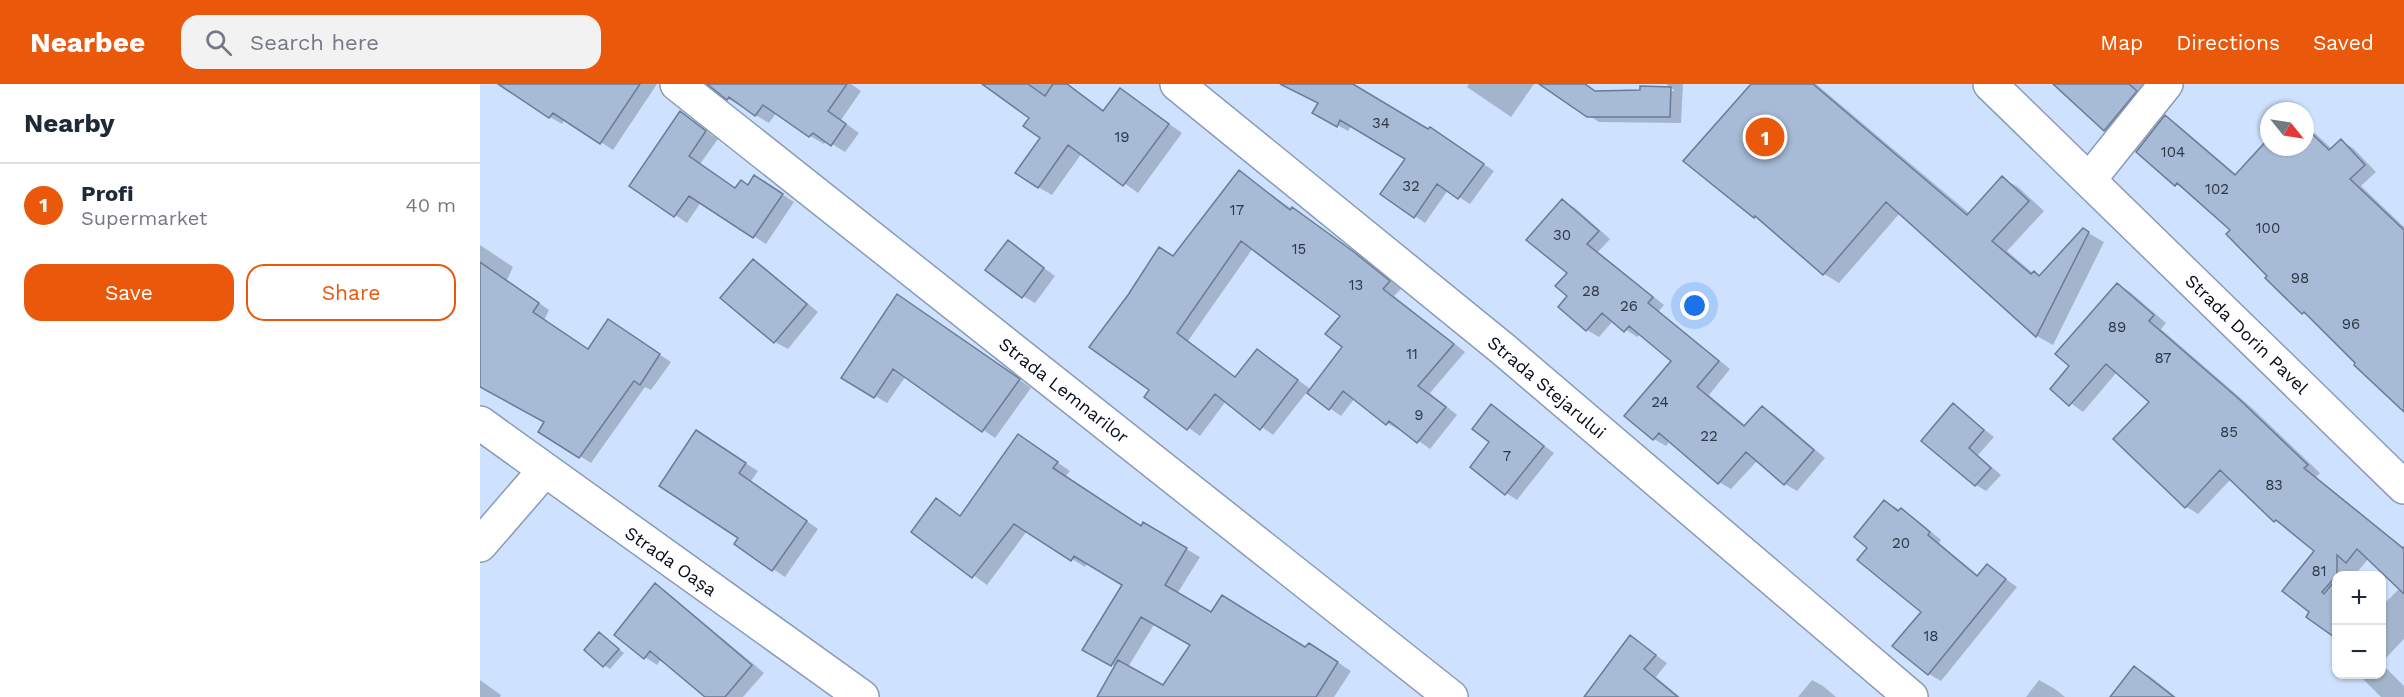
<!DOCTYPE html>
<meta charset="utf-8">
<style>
body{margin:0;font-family:"Work Sans",sans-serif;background:#f2f2f3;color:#1f2937}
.controls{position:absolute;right:18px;bottom:18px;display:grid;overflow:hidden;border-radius:12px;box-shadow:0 2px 4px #0004}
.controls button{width:54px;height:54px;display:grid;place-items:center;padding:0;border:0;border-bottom:2px solid #e0e1e3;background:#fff;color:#1f2937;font:30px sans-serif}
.compass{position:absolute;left:1780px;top:18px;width:54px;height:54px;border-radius:50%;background:#fff;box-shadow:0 2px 4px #0004;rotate:120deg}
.you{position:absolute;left:1215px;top:222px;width:21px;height:21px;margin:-15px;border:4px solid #fff;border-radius:50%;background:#1a73e8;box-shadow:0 0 0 9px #1a73e833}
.badge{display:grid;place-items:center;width:39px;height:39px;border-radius:50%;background:#ea580c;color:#fff;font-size:20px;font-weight:700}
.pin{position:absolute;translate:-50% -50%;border:3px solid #fff;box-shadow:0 2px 6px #0006}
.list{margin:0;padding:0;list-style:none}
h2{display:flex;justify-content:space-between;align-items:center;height:78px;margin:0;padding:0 24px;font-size:26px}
h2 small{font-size:20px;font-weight:400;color:#747a83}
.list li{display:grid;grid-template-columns:39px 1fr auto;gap:18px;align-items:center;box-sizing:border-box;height:84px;padding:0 24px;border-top:2px solid #e0e1e3}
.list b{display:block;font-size:22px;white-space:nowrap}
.list p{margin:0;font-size:20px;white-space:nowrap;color:#747a83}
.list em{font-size:20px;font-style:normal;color:#747a83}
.actions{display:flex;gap:12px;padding:18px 24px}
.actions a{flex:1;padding:14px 0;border:2px solid #ea580c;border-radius:18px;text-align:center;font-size:21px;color:#ea580c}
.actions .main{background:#ea580c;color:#fff}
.icon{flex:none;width:33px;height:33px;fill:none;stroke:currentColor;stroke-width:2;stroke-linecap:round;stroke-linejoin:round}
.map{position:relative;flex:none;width:1924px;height:613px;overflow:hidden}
header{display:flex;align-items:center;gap:36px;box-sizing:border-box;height:84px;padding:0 30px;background:#ea580c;color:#fff}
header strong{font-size:28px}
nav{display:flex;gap:33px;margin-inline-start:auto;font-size:21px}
.search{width:420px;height:54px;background:#f2f2f3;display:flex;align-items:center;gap:15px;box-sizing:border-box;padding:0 21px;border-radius:18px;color:#747a83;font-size:22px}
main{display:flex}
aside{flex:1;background:#fff}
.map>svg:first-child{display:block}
</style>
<header>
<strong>Nearbee</strong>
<div class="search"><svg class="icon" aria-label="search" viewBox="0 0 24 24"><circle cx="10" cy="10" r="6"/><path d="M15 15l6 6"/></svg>Search here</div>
<nav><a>Map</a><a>Directions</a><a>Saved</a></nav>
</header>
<main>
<aside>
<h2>Nearby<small></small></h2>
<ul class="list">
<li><span class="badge">1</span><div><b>Profi</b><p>Supermarket</p></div><em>40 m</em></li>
</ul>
<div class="actions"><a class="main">Save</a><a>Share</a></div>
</aside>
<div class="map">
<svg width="1924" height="613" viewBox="0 0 1924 613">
<rect width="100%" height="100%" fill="#cee2ff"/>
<path fill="#0003" fill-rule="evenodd" d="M25 0H177L133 66 85 35 82 40 70 33Z
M231 0H371L381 7 361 36 379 49 365 68 347 57 344 60 330 52 297 28 289 39 248 15Z
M504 0H588L625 27 641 6 702 49 658 109 602 69 572 111 558 103 562 54 551 34Z
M802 0H871L949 47 961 51 1014 87 990 120 968 106 945 139 935 132 927 74 872 41 868 47 834 28 839 19Z
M989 0H1054L1031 33 987 3Z
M1061 0H1105L1117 8 1195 7 1186 0H1203L1201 39 1119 38Z
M1273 0H1336L1490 130 1522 94 1538 103 1564 127 1527 167 1554 190 1561 192 1603 146 1624 158 1573 261 1557 252 1420 129 1359 199 1344 190 1285 139 1275 133 1206 77Z
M1576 0H1679L1637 53 1625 46Z
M201 29 238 55 220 80 256 105 287 100 314 118 286 160 221 118 207 139 151 101Z
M1686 33 1697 40 1757 91 1789 56V63H1825V40L1852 65 1861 57 1873 64 1896 88 1881 102 1924 143V327L1832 234 1823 228 1789 192 1752 146 1708 107 1696 100Z
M759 88 886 177 921 205 914 212 985 268 950 309 977 331 950 365 921 344 919 346 907 339 875 314 861 332 827 308 793 351 746 317 720 352 666 313 671 306 694 173ZM773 164 862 231 864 263 832 306 777 267 756 294 708 257Z
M1083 117 1095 124 1130 155 1118 168 1184 221 1179 227 1250 285 1229 311 1266 342 1283 324 1295 331 1345 374 1317 407 1305 400 1278 376 1251 405 1239 398 1190 357 1186 362 1174 355 1193 276 1161 249 1157 253 1133 237 1119 253 1107 246 1089 212V188Z
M528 158 575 192 555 219 543 212Z
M0 161 33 183 27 196 69 226 64 236 109 266 139 244 191 278 171 306 165 303 111 379 60 347 66 338 0 296Z
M273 177 285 184 338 228 308 265 295 258 242 214Z
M1637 200 1650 208 1686 239 1681 245 1772 324 1840 389 1836 393 1922 463 1924 461V555L1902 578V522L1920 504 1889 474 1874 492H1856V513L1832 528 1836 467 1808 444 1795 437 1751 395 1718 430 1705 422 1671 318 1637 288 1603 328 1572 305 1591 282Z
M502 269 551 304 515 354 426 292 407 319 363 293Z
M1473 321 1514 353 1498 371 1521 391 1506 407 1496 401Z
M1012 322 1074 369 1037 416 1026 409 1011 358Z
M228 355 278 387 271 397 338 445 305 493 256 460 260 454Z
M551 360 590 387 585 393 662 443 664 440 720 473 697 510 731 530 826 565 842 568 871 587 854 613H677L712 561 675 539 645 588 604 565 644 501 607 479 605 483 547 447 507 501 433 447 457 416 481 433Z
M1404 417 1433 433 1461 456 1459 459 1499 492 1507 482 1537 503 1461 597 1449 590 1415 562 1443 528 1389 464Z
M175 501 187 508 284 589 263 613H228L182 574 177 581 165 573Z
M1151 553 1187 579 1176 593 1200 613H1105Z
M125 554 144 569 130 585 124 581Z
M1902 580 1924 602V613H1901L1878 590H1902Z
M1655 584 1671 593 1696 613H1632Z
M0 596 21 611 20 613H0Z
M1332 596 1343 602 1356 613H1318Z
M1559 596 1575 605 1585 613H1546Z"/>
<path fill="#a7bad6" stroke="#697b95" stroke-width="1.5" d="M18 0H160L120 60 73 29 69 34Z
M227 0H367L348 27 366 40 351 62 333 49 329 53 283 21 275 32 249 13 247 16Z
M502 0H548L565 12 573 0H587L623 27 640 4 689 40 643 102 588 61 558 104 535 89 560 54 543 42 549 34Z
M800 0H873L948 45 950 43 1004 80 978 115 957 100 934 134 900 110 925 75 860 36 857 43 832 29 838 19Z
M1059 0H1105L1115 7 1160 6V2L1191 3 1190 33H1107Z
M1271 0H1333L1487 131 1522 92 1549 117 1512 157 1551 190 1554 187 1559 192 1603 144 1609 148 1556 253 1406 118 1343 191 1275 132 1274 134 1203 77Z
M1573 0H1649L1657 7 1624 47Z
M200 27 226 47 209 72 255 104 261 96 268 101 274 91 303 110 273 154 209 112 194 133 149 102Z
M1685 31 1755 91 1789 54V63H1825V43L1849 66 1861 55 1885 81 1870 95 1924 146V328L1874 281 1875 279 1824 228 1822 230 1785 194 1787 192 1746 150 1750 146 1697 99 1695 102 1656 68Z
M759 86 810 126 812 123 874 168 910 197 903 205 974 260 938 302 966 323 937 359 909 337 906 341 863 307 849 326 827 309 862 263 845 250 860 232 761 157 697 249 755 293 777 265 818 296 780 346 735 310 707 346 664 313 669 306 609 263 648 211 679 163 693 172Z
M1082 115 1119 147 1107 160 1173 213 1168 219 1239 277 1217 303 1264 342 1282 322 1334 366 1304 401 1266 368 1238 400 1179 349 1173 356 1144 332 1191 277 1149 242 1144 248 1122 229 1106 247 1078 223 1087 212 1075 202 1087 189 1046 156Z
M528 156 564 184 542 214 505 186Z
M273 175 327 220 294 259 240 214Z
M0 178 59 219 53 228 108 265 128 235 180 270 160 301 154 297 99 374 58 348 64 338 0 303Z
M1637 199 1674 231 1669 237 1759 315 1828 381 1824 384 1924 465V510L1877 465 1866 479 1857 471V491L1842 508 1844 510 1857 494V555L1826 533 1829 528 1802 507 1834 467 1796 436 1794 438 1740 386 1705 424 1633 355 1669 318 1626 280 1589 322 1570 305 1589 282 1575 270Z
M417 210 540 295 502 348 413 285 394 314 361 294Z
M1473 319 1504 346 1489 364 1511 384 1495 402 1441 357Z
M1011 320 1064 362 1025 411 990 383 1009 358 992 345Z
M216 346 266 379 259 389 327 437 292 487 254 460 258 454 179 402Z
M538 350 578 378 573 384 661 442 663 438 707 464 685 501 731 528 742 511 825 563 829 559 858 578 836 613H617L638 576 683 601 710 561 661 533 631 582 602 566 642 501 594 472 591 477 534 440 492 494 431 448 456 414 480 432Z
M1404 416 1418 427 1421 424 1450 448 1448 451 1497 492 1507 480 1526 495 1448 591 1412 562 1441 528 1377 476 1387 464 1374 453Z
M175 499 272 581 245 613H225L170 567 164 575 134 551Z
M119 548 139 565 123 583 104 566Z
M1150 551 1176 571 1164 585 1198 613H1104Z
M1654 582 1694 613H1630Z"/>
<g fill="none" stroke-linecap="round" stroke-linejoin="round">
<defs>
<path id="street" d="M197 0 971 613
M697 0 1023 265 1431 613
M1609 96 1686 0
M0 339 382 613
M0 461 64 387"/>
<path id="primary" d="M1510 0 1924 403"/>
</defs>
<use href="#street" stroke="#899bb6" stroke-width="36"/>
<use href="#primary" stroke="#899bb6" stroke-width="36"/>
<use href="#street" stroke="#fff" stroke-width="33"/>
<use href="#primary" stroke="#fff" stroke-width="33"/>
</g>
<g text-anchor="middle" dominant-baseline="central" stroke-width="4.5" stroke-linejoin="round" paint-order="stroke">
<g font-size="15" fill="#2e3846">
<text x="901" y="39">34</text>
<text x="642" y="53">19</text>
<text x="1693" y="68">104</text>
<text x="931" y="102">32</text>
<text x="1737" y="105">102</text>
<text x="757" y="126">17</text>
<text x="1788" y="144">100</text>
<text x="1082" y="151">30</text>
<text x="819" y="165">15</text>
<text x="1820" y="194">98</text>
<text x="876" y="201">13</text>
<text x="1111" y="207">28</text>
<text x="1149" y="222">26</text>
<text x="1871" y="240">96</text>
<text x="1637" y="243">89</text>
<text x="932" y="270">11</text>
<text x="1683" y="274">87</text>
<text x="1180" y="318">24</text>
<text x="939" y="331">9</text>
<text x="1749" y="348">85</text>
<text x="1229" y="352">22</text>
<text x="1027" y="372">7</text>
<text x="1794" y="401">83</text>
<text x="1421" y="459">20</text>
<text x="1839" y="487">81</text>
<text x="1451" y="552">18</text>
</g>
<g font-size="18" fill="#060c16" stroke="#fff">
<text transform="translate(1767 250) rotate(44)">Strada Dorin Pavel</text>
<text transform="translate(1067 303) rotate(40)">Strada Stejarului</text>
<text transform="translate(584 306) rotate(38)">Strada Lemnarilor</text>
<text transform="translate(191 477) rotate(35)">Strada Oașa</text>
</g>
</g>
</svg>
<div class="controls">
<button>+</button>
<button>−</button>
</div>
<svg class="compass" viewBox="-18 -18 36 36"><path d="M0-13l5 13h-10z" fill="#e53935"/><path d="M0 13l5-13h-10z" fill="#747a83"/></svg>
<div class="you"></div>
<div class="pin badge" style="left:1285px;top:53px">1</div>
</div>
</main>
